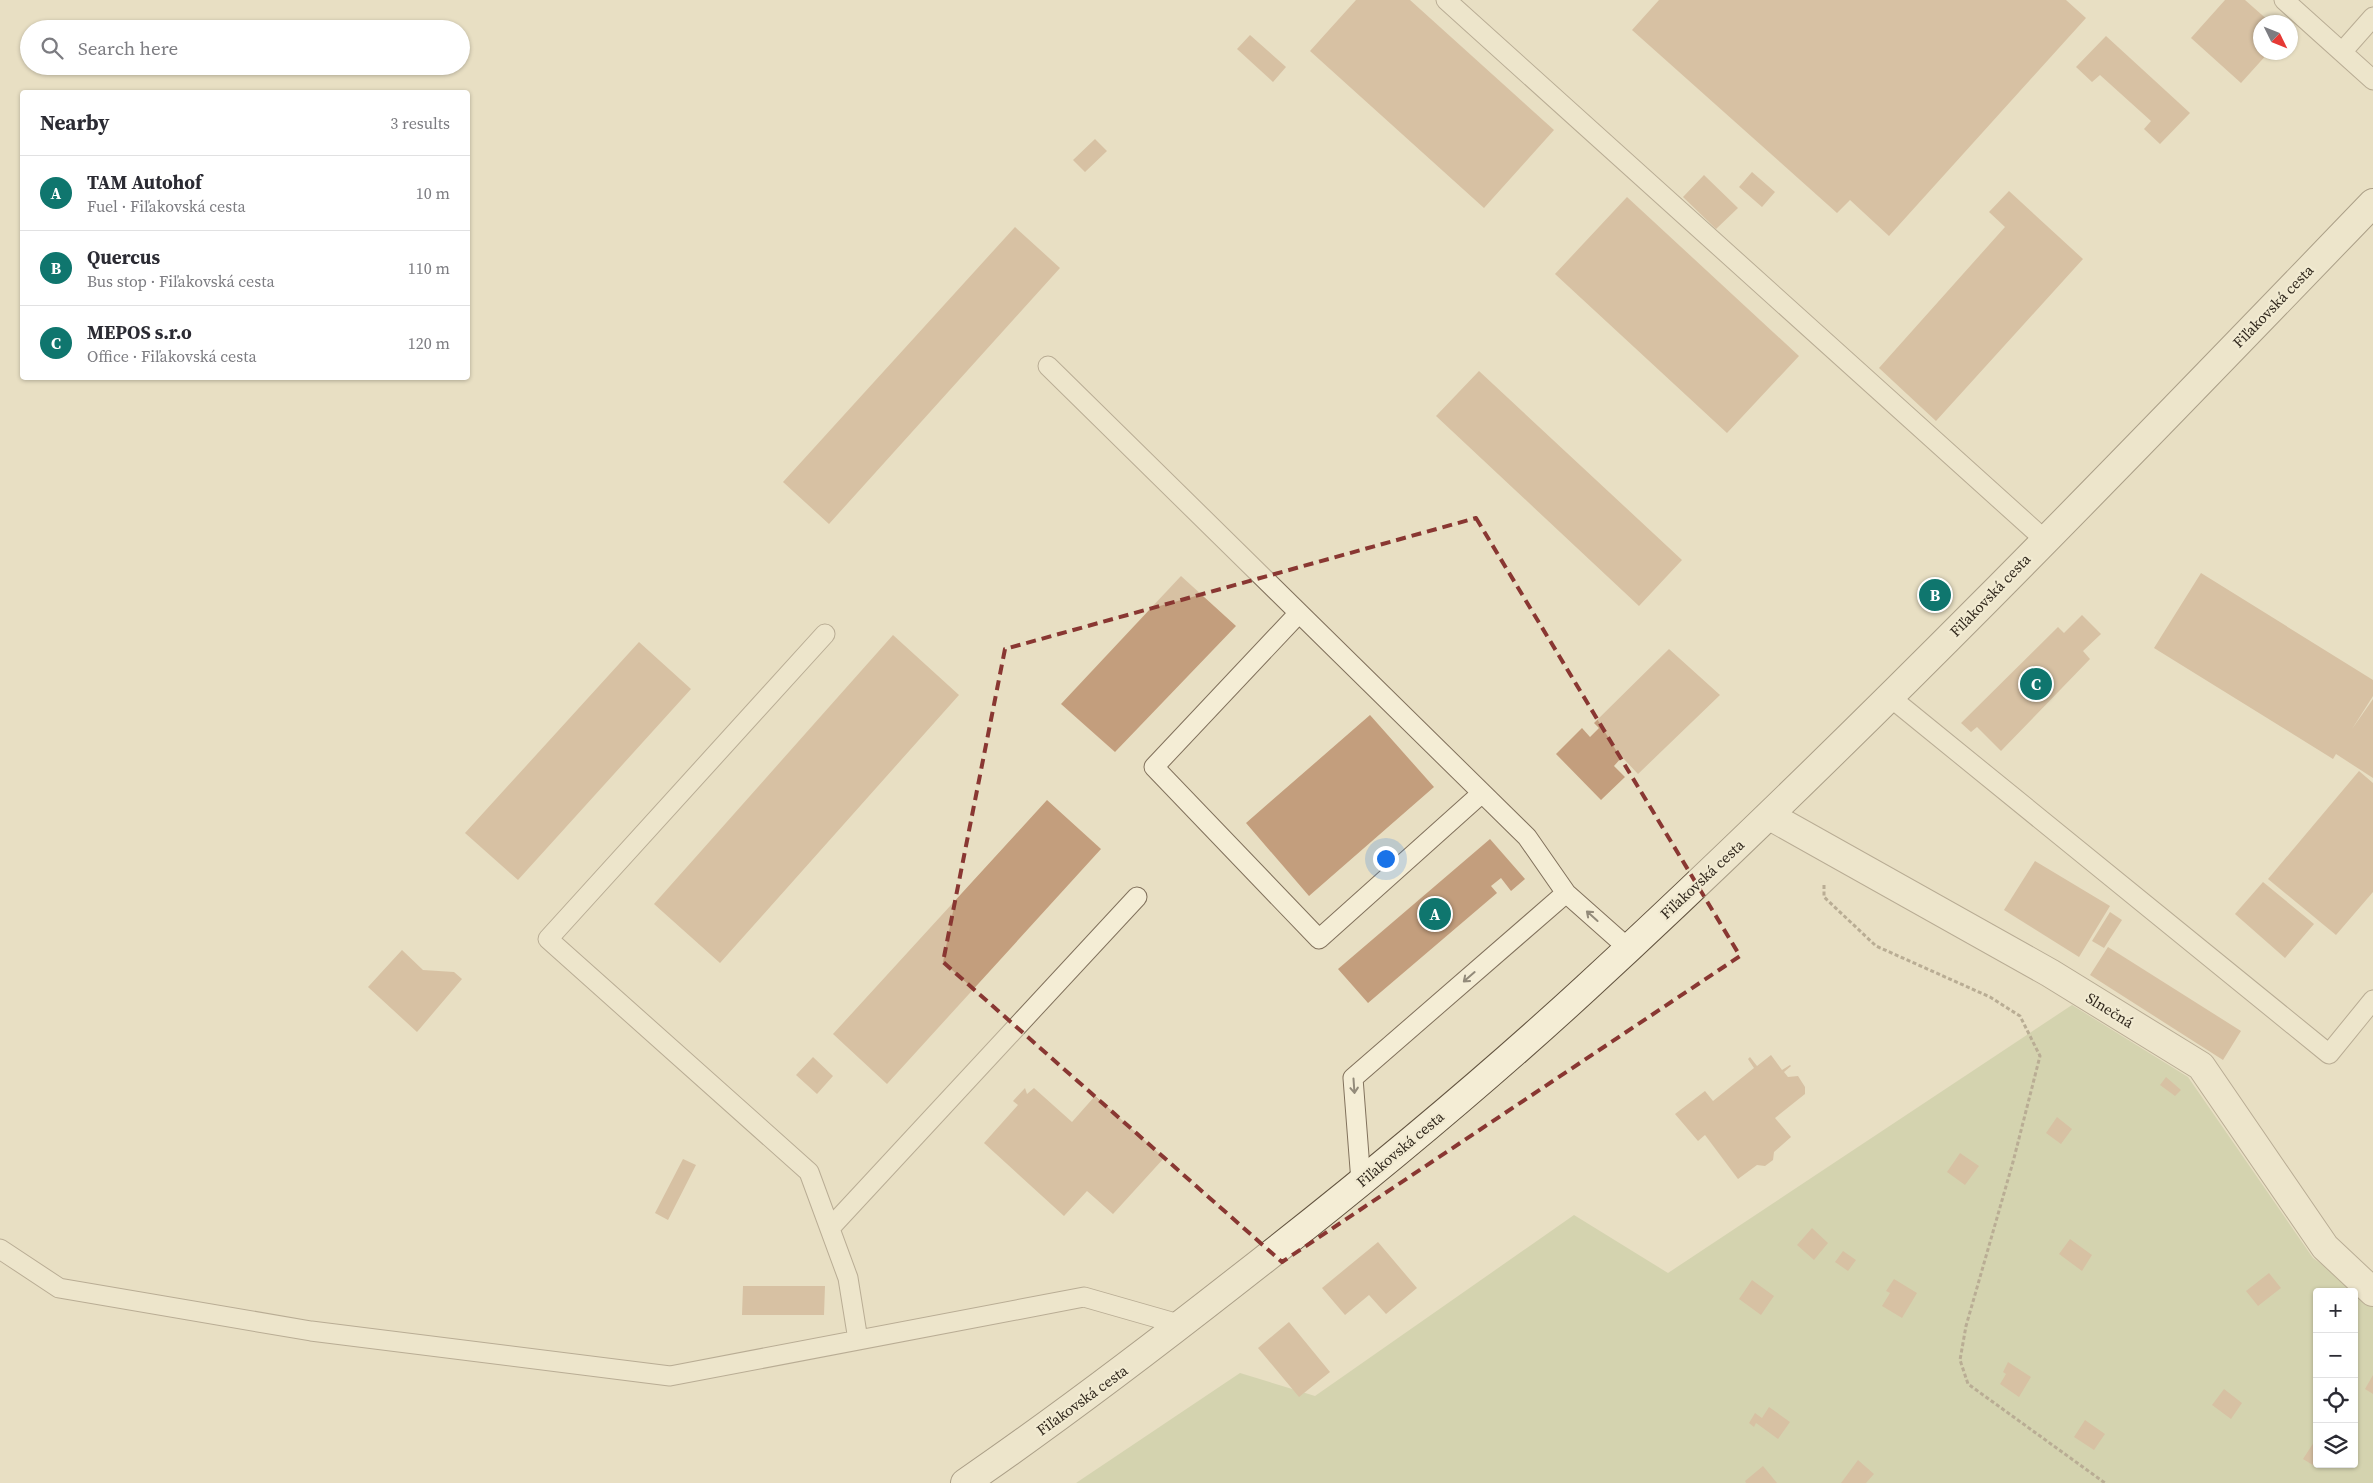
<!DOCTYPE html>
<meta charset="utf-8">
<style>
body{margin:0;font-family:"Source Serif 4",serif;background:#f7f7f7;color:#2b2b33}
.controls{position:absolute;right:15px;bottom:15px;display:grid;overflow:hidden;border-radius:5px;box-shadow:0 1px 4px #0004}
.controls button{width:45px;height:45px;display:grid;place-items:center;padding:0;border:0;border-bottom:1px solid #e1e1e2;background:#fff;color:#2b2b33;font:25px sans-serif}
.compass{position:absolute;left:2253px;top:15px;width:45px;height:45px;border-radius:50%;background:#fff;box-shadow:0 1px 4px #0004;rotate:133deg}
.you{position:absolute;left:1385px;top:858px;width:18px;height:18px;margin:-12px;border:4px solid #fff;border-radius:50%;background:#1a73e8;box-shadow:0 0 0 8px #1a73e833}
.badge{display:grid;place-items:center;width:32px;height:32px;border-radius:50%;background:#0f766e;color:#fff;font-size:16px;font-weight:700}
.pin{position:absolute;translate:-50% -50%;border:2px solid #fff;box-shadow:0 1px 5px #0006}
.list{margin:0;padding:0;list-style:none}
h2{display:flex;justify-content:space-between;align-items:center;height:65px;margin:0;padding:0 20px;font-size:21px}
h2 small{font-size:16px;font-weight:400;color:#7c7c81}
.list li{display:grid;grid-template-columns:32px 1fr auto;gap:15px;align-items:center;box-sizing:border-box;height:75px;padding:0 20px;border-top:1px solid #e1e1e2}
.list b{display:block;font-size:19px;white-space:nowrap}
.list p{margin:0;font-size:16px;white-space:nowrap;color:#7c7c81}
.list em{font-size:16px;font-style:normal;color:#7c7c81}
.icon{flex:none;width:28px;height:28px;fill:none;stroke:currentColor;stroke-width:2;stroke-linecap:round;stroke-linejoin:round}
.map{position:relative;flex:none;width:2373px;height:1483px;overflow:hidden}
.search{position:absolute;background:#fff;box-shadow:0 1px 4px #0004;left:20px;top:20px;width:450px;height:55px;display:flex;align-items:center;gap:12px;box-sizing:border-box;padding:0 18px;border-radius:28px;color:#7c7c81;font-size:19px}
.panel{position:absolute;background:#fff;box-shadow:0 1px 4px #0004;left:20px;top:90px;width:450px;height:290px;border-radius:5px}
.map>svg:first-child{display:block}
</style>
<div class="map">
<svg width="2373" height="1483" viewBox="0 0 2373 1483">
<rect width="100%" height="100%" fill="#e8dfc3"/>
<path fill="#bdc598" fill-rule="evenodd" d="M2072 1005 2188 1077 2313 1258 2373 1300V1483H1076L1240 1373 1315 1396 1574 1215 1668 1273ZM2317 1292H2354V1464H2317Z"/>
<path fill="#c39e7d" d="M1356 0H1410L1554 130 1484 208 1310 51Z
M1659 0H2066L2086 18 1889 236 1850 200 1837 213 1632 30Z
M2225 0H2245L2270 22H2260V52H2269L2241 83 2191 38Z
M1250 35 1286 67 1273 82 1237 49Z
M2106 36 2190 113 2160 144 2144 129 2151 121 2100 75 2092 82 2076 67Z
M1095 139 1107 151 1085 172 1073 160Z
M1752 172 1775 192 1762 207 1739 187Z
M1704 175 1738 208 1716 229 1683 197Z
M2009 191 2083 259 1936 421 1879 368 2005 227 1989 212Z
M1627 197 1799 356 1727 433 1555 274Z
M1015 227 1060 268 829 524 783 482Z
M1479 371 1682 560 1639 606 1436 416Z
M2201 573 2373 680V696L2352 729 2373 699V778L2336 754 2333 759 2154 648Z
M1181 576 1236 626 1115 752 1061 704Z
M2082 615 2101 634 2083 651 2090 659 2001 751 1977 727 1971 732 1961 723 2058 627 2064 633Z
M893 635 959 695 720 963 654 904Z
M639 642 691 689 518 880 465 833Z
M1669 649 1720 695 1638 774 1622 757 1614 766 1625 777 1601 800 1556 754 1582 728 1590 737 1599 728 1594 723Z
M1370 715 1434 787 1309 896 1246 823Z
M2359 771 2373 783V892L2336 935 2268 879Z
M1047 800 1101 849 887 1084 833 1034Z
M1490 839 1525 879 1511 891 1501 878 1491 886 1497 893 1368 1003 1338 969Z
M2035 861 2110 906 2079 957 2004 910Z
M2263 882 2314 924 2285 958 2235 914Z
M2110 912 2122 920 2104 948 2092 941Z
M2108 947 2241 1031 2223 1060 2090 975Z
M402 950 423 970 454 972 462 979 417 1032 368 987Z
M1771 1055 1782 1070 1790 1065 1791 1066 1784 1072 1788 1077 1798 1076 1805 1087V1094L1775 1118 1791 1137 1774 1152 1773 1160 1765 1166 1757 1165 1738 1179 1705 1135 1698 1141 1675 1114 1705 1091 1713 1101 1754 1068 1748 1059 1750 1057 1757 1066Z
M813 1057 833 1076 817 1094 796 1075Z
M2166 1077 2181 1090 2175 1096 2160 1085Z
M1025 1088 1027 1094 1034 1088 1072 1122 1095 1096 1164 1158 1113 1214 1087 1191 1064 1216 984 1143 1018 1105 1013 1101Z
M2057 1117 2072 1129 2061 1144 2046 1133Z
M1960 1153 1979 1166 1965 1185 1947 1172Z
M683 1159 696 1165 668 1220 655 1213Z
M1812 1228 1828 1243 1814 1260 1797 1245Z
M2070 1239 2092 1255 2082 1271 2059 1254Z
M1378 1242 1417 1288 1386 1314 1369 1295 1345 1315 1322 1288Z
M1843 1251 1856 1260 1848 1271 1835 1262Z
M2269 1273 2281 1288 2258 1306 2246 1291Z
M1894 1279 1917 1293 1902 1318 1882 1306 1890 1293 1886 1291Z
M1752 1280 1774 1296 1761 1315 1739 1299Z
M743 1286H825L824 1315H742Z
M1289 1322 1330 1372 1299 1397 1258 1348Z
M2008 1362 2031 1377 2019 1397 2000 1384 2006 1374 2003 1372Z
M2373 1375V1394L2365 1389Z
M2224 1389 2242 1403 2231 1419 2212 1405Z
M1769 1407 1790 1422 1778 1439 1756 1423 1754 1427 1749 1423 1755 1413 1762 1418Z
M2085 1420 2105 1434 2094 1450 2074 1437Z
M2314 1442 2317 1444 2318 1464 2316 1467 2303 1459Z
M1858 1460 1874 1474 1866 1483H1841Z
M1763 1466 1777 1483H1746L1745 1481Z"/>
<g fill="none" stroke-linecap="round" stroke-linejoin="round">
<defs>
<path id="lane" d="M1446 0 2045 540
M2284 0 2373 80
M2342 52 2373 17
M1048 366 1527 837 1566 893
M1299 613 1154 767 1319 939 1482 793
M825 634 548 939 809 1172 848 1278 858 1340
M1890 697 2329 1054 2373 1000
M1361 1182 1353 1078 1566 893 1628 948
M830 1228 1137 897
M0 1249 59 1288 311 1331 670 1376 1084 1297 1182 1325"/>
<path id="street" d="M1770 816 2050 973 2201 1066 2325 1247 2373 1292"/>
<path id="secondary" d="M965 1483C1058 1419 1146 1352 1234 1283 1355 1189 1474 1091 1586 988 1859 736 2116 470 2373 203"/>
</defs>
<use href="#lane" stroke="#81715c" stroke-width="21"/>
<use href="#street" stroke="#81715c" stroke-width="30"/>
<use href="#secondary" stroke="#62533f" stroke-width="30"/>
<path stroke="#81715c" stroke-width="3" stroke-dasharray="4 2.5" stroke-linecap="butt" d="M1824 885V897L1876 946 1990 997 2020 1016 2040 1056 2013 1162 1966 1326 1960 1360 1968 1384 2105 1483"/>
<use href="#lane" stroke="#f4edd5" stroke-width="19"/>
<use href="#street" stroke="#f4edd5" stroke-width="28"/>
<use href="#secondary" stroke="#f4edd5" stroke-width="28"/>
</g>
<defs><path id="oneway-shaft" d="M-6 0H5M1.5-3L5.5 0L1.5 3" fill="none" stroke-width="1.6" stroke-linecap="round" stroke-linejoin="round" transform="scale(1.25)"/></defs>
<g stroke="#938b7a">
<use href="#oneway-shaft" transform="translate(1592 916) rotate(-138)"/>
<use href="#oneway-shaft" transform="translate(1469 977) rotate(139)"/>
<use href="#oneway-shaft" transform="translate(1354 1086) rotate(86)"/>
</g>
<path d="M0 0H2373V1483H0ZM1476 518 1740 956 1282 1262 943 962 1005 649Z" fill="#e8dfc3" fill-opacity=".55" fill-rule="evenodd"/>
<path fill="none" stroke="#893732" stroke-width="4" stroke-dasharray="10 6" stroke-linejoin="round" d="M1476 518 1740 956 1282 1262 943 962 1005 649Z"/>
<g text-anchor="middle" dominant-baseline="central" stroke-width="4.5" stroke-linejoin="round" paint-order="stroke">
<g font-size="15" fill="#32291e" stroke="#f1ead1">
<text transform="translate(2273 306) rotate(-46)">Fiľakovská cesta</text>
<text transform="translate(1990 595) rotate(-46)">Fiľakovská cesta</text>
<text transform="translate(1702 879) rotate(-43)">Fiľakovská cesta</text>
<text transform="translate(2110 1010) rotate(32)">Slnečná</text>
<text transform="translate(1400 1149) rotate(-40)">Fiľakovská cesta</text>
<text transform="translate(1082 1400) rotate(-36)">Fiľakovská cesta</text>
</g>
</g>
</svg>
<div class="controls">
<button>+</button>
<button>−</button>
<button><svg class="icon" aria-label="locate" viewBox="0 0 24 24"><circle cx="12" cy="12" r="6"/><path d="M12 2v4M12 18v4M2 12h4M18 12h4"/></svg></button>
<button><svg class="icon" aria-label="layers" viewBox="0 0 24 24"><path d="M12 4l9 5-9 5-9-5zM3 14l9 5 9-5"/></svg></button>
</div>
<svg class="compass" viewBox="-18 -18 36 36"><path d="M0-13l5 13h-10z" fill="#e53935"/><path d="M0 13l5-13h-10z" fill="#7c7c81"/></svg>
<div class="you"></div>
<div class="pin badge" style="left:1435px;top:914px">A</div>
<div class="pin badge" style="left:1935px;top:595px">B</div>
<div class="pin badge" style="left:2036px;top:684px">C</div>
<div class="search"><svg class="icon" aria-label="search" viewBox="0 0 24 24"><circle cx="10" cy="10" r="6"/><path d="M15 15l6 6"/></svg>Search here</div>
<section class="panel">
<h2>Nearby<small>3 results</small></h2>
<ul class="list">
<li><span class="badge">A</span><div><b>TAM Autohof</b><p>Fuel · Fiľakovská cesta</p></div><em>10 m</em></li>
<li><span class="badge">B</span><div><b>Quercus</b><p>Bus stop · Fiľakovská cesta</p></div><em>110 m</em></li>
<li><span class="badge">C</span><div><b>MEPOS s.r.o</b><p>Office · Fiľakovská cesta</p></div><em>120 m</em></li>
</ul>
</section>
</div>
